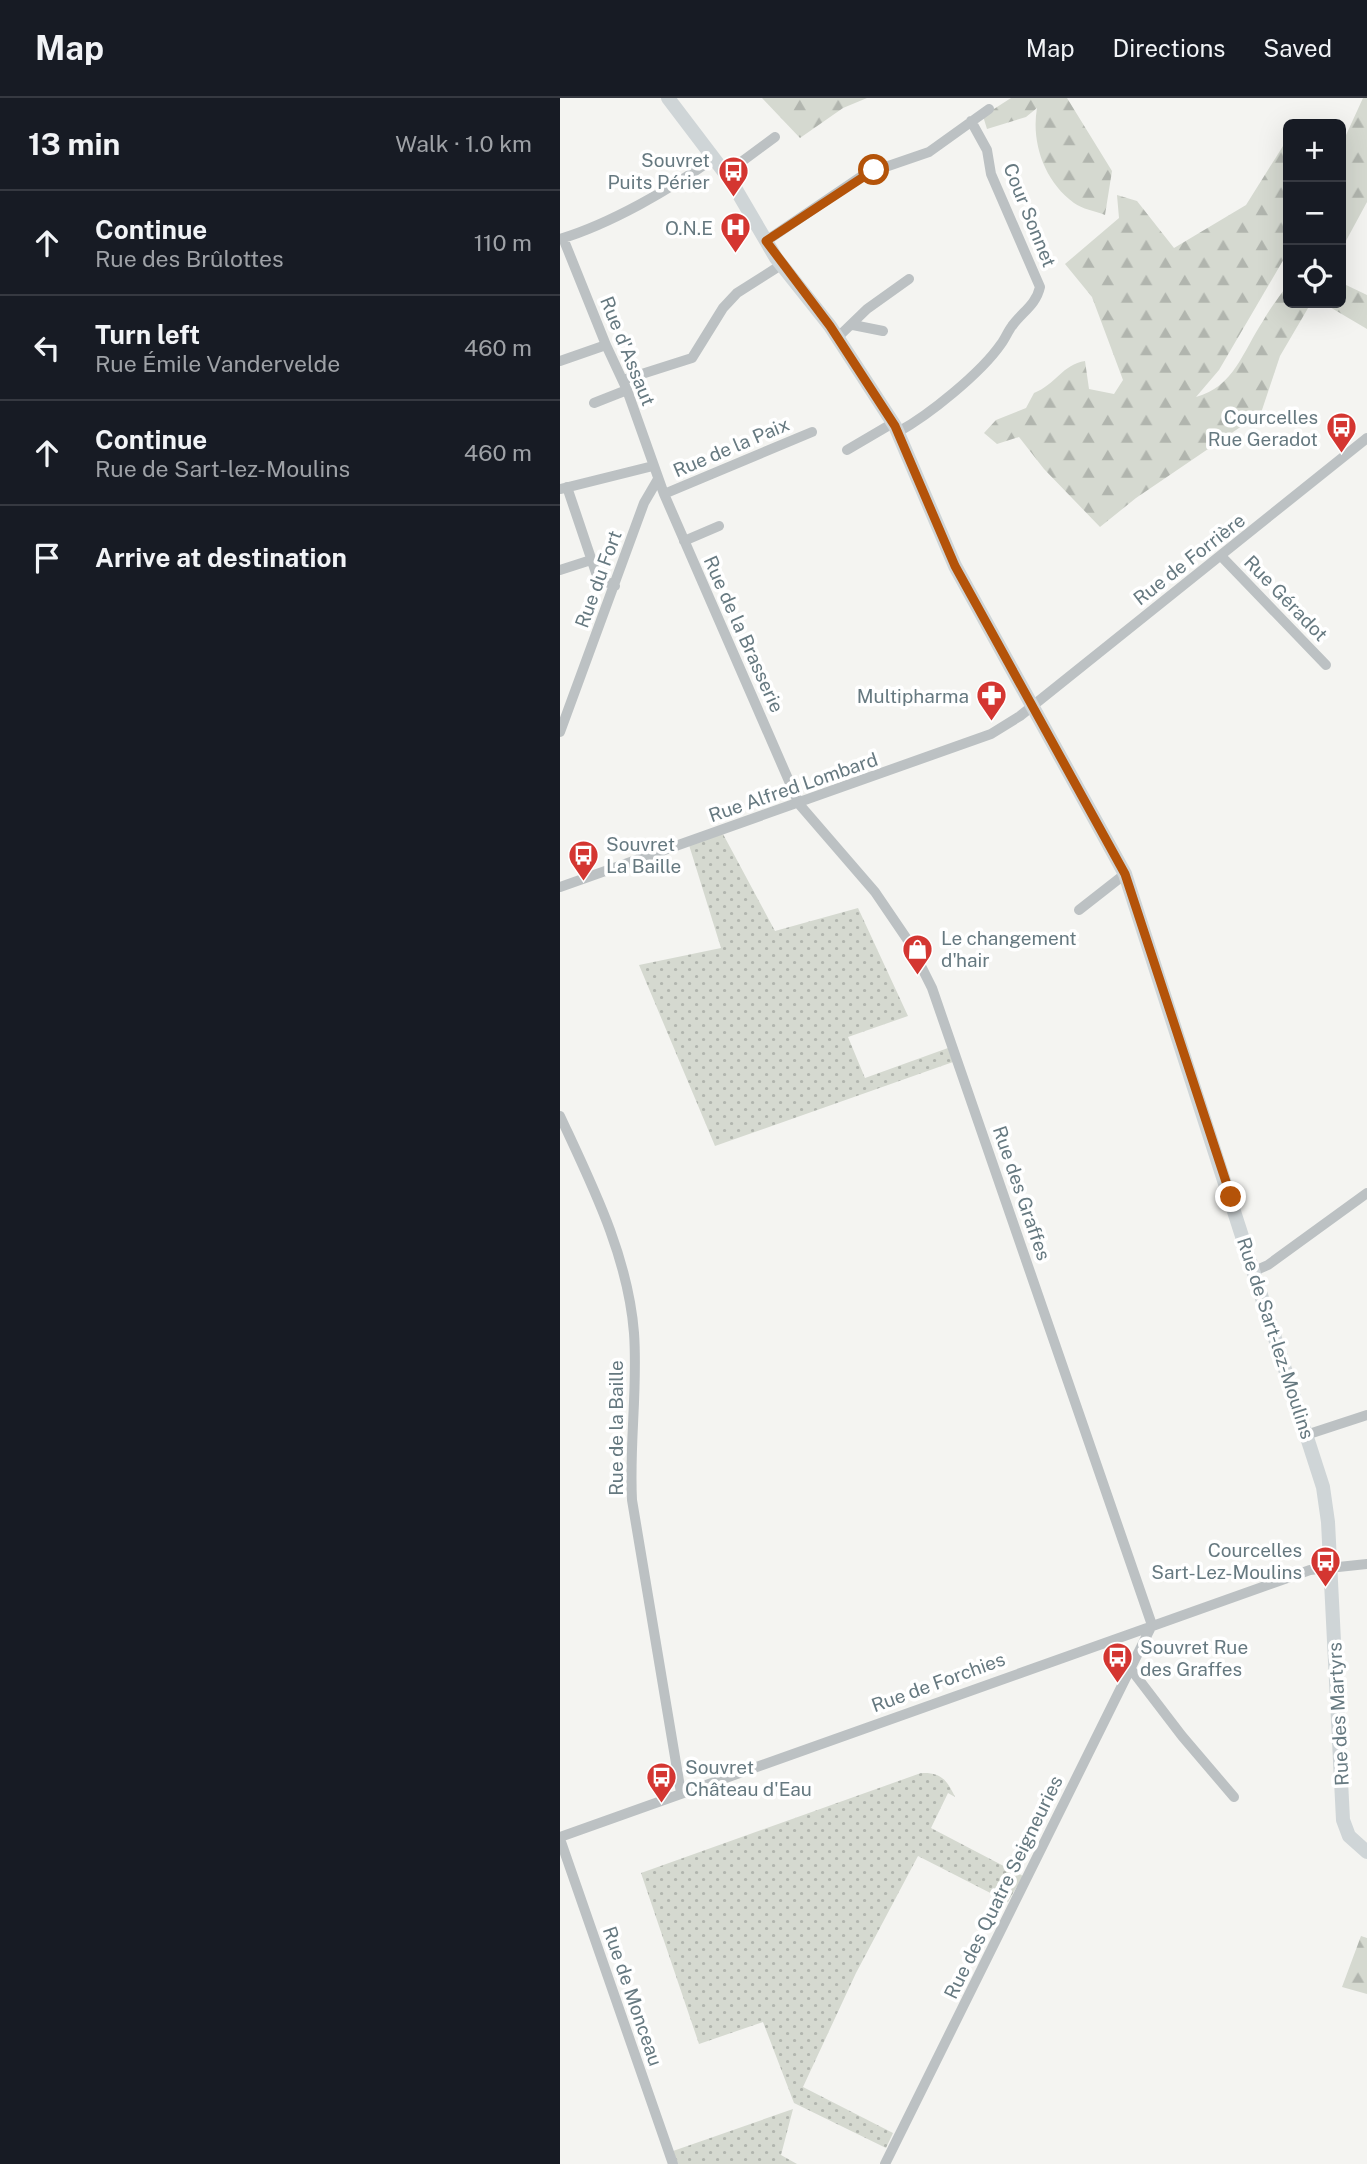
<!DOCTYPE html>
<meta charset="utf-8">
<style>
body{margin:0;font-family:"Public Sans",sans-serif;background:#20242c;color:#f1f3f6}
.controls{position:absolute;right:21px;top:21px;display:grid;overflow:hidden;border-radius:10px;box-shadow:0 7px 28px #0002}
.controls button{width:63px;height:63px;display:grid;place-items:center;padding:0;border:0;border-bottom:2px solid #363941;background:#171b24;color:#f1f3f6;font:35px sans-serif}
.stop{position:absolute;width:21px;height:21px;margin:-16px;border:5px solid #b45309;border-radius:50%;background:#fff}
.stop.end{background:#b45309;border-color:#fff;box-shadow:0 2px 7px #0008}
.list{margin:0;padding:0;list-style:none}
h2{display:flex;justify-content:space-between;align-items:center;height:91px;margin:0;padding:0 28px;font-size:30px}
h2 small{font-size:23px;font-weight:400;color:#9ea1a6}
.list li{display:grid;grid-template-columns:46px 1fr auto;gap:21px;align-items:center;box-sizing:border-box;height:105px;padding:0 28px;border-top:2px solid #363941}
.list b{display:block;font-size:26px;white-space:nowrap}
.list p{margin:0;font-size:23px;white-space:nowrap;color:#9ea1a6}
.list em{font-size:23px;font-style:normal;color:#9ea1a6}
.icon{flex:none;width:38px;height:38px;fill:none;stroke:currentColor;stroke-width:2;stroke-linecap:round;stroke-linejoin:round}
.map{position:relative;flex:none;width:807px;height:2066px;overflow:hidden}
header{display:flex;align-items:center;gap:42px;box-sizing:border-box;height:98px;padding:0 35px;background:#171b24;border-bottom:2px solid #363941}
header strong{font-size:33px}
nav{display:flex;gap:38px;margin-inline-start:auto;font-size:24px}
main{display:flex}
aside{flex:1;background:#171b24}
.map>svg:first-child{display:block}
</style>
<header>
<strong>Map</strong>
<nav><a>Map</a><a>Directions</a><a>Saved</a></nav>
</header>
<main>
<aside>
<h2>13 min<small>Walk · 1.0 km</small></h2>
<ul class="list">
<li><svg class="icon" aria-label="ahead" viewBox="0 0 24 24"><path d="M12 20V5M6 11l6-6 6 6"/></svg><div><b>Continue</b><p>Rue des Brûlottes</p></div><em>110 m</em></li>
<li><svg class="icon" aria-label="left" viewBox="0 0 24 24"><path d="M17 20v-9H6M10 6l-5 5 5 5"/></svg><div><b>Turn left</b><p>Rue Émile Vandervelde</p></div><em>460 m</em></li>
<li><svg class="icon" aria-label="ahead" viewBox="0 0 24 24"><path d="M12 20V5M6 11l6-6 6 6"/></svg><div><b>Continue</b><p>Rue de Sart-lez-Moulins</p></div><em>460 m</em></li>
<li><svg class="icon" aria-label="arrive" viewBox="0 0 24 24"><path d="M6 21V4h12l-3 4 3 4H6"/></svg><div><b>Arrive at destination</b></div></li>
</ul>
</aside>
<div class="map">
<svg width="807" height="2066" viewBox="0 0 807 2066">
<defs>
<pattern id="green-dots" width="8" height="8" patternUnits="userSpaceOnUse" patternTransform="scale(1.75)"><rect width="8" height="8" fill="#d5d9d0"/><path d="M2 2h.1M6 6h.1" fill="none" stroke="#b1b5ae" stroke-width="1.8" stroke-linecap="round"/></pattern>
<pattern id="forest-firs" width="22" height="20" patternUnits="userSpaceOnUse" patternTransform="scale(1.75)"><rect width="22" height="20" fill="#d5d9d0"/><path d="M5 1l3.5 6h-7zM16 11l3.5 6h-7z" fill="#b1b5ae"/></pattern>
</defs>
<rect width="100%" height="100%" fill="#f4f4f1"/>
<path fill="url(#green-dots)" d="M163 736 215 833 298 810 348 918 288 939 305 980 388 950 393 964 155 1048 79 867 161 850 129 747Z
M361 1675C381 1674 387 1682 395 1699L388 1695 371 1730 463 1778 448 1804 358 1758 296 1875 243 1989 333 2035 326 2050 234 2005 203 1924 139 1946 81 1775Z
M233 2011 221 2057 237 2066H118L113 2053Z"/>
<path fill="url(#forest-firs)" d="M202 0H307L283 10 240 40Z
M451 0H507L552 73 545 117C535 113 522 111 514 105 484 83 471 44 477 10L466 19 427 31 423 18Z
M803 0H807V104L781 152V48Z
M728 40V154L659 272 636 299C674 289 683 253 703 223 710 210 720 198 728 186V205H751L720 258 701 315 576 400 540 429 484 371 459 339 437 346 424 335 436 322 466 310 474 295C495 287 503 266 525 263L529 291 554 296 563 282 532 199 505 166 559 120 557 97 577 103 614 150 686 107Z
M781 175 784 186 807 197V231L763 205H781Z
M801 1838 807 1840V1896L782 1889Z"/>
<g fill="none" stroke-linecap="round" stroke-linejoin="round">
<path stroke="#bcc1c3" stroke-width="10" d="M165 76 215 39
M3 140 46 247 67 292 104 396 239 706 315 794 349 844 372 890 592 1527
M0 141C50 126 111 91 154 60
M206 143 305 76 369 54 429 11
M293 227 323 233
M277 240 307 211 349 181
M0 263 46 247
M63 282 132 260 163 210 177 195 221 167
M34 305 67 292
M338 334C369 317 421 275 441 246 445 241 448 233 452 228 462 214 476 207 480 189L431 76 427 52 411 23
M287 352 333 325
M7 389 36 475 41 481 55 488
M1 391 93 368
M104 396 252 334
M124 443 159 428
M661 458 766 567
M0 472 31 462
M0 634 84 405 98 381
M0 789 431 636 460 618 807 340
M519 812 565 776
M0 1018C32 1087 68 1158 74 1235 78 1291 69 1346 72 1402L121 1695
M694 1173 708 1167 807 1095
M746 1337 807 1317
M570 1570 622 1638 674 1699
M0 1739 750 1472 807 1466
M0 1741 113 2066
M325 2066 592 1527"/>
<path stroke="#cfd5d7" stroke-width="14" d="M108 0 171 83 216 160 270 228 335 328 395 468 565 776 763 1389 768 1424 783 1722 789 1738 807 1754"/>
</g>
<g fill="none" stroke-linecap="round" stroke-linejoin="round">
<path stroke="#b45309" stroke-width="9" d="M314 72 206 143 270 228 335 328 395 468 565 776 671 1099"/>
</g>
<defs>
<symbol id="bus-pin" viewBox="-11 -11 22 30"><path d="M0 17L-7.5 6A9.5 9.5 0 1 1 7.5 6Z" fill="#d43631" stroke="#fff"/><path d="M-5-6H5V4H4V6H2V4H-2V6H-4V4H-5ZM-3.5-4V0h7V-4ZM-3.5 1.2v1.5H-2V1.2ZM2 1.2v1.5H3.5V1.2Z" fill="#fff"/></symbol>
<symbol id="hospital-pin" viewBox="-11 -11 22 30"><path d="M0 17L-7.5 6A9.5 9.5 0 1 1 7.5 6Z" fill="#d43631" stroke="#fff"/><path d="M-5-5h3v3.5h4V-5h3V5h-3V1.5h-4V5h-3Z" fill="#fff"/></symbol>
<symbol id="pharmacy-pin" viewBox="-11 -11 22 30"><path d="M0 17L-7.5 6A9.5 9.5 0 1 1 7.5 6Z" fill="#d43631" stroke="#fff"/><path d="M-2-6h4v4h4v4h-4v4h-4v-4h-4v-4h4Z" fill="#fff"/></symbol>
<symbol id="shop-pin" viewBox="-11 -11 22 30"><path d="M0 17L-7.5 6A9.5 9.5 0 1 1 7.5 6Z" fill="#d43631" stroke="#fff"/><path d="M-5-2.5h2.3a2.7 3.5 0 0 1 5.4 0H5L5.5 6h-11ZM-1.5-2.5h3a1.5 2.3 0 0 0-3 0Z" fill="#fff"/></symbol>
</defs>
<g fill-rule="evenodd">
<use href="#bus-pin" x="156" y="56" width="35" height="47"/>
<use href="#hospital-pin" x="158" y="112" width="35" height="47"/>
<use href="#bus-pin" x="764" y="312" width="35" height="47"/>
<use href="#pharmacy-pin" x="414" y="580" width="35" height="47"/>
<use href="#bus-pin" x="6" y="740" width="35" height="47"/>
<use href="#shop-pin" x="340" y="834" width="35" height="47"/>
<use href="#bus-pin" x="748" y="1446" width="35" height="47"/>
<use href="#bus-pin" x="540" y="1542" width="35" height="47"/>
<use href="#bus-pin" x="84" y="1662" width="35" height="47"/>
</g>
<g text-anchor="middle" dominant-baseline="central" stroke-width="7" stroke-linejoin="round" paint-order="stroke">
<g font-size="19" fill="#667980" stroke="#fff" text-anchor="end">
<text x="150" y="62">Souvret<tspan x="150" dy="22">Puits Périer</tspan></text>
<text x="153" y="130">O.N.E</text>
<text x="758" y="319">Courcelles<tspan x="758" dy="22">Rue Geradot</tspan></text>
<text x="409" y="598">Multipharma</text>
<text x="46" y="746" text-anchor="start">Souvret<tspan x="46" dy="22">La Baille</tspan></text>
<text x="381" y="840" text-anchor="start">Le changement<tspan x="381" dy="22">d'hair</tspan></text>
<text x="742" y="1452">Courcelles<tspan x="742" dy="22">Sart-Lez-Moulins</tspan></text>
<text x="580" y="1549" text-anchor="start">Souvret Rue<tspan x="580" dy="22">des Graffes</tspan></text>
<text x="125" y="1669" text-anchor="start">Souvret<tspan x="125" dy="22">Château d'Eau</tspan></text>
</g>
<g font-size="19" fill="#667980" stroke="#fff">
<text transform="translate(470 117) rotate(68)">Cour Sonnet</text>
<text transform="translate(68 253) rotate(68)">Rue d'Assaut</text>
<text transform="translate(171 349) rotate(-23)">Rue de la Paix</text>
<text transform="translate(629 461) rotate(-38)">Rue de Forrière</text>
<text transform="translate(38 481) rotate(-70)">Rue du Fort</text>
<text transform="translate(726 500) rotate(46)">Rue Géradot</text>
<text transform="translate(184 536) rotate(66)">Rue de la Brasserie</text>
<text transform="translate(233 689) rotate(-19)">Rue Alfred Lombard</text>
<text transform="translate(462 1095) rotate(71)">Rue des Graffes</text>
<text transform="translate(716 1240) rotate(72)">Rue de Sart-lez-Moulins</text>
<text transform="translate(56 1330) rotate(-90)">Rue de la Baille</text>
<text transform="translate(378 1584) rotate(-20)">Rue de Forchies</text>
<text transform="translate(778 1616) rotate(-93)">Rue des Martyrs</text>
<text transform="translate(443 1789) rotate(-64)">Rue des Quatre Seigneuries</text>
<text transform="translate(73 1898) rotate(71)">Rue de Monceau</text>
</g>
</g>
</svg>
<div class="controls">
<button>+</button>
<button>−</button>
<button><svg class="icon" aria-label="locate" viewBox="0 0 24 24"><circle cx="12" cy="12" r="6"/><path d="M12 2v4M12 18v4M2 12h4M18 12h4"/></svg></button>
</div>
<div class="stop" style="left:314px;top:72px"></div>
<div class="stop end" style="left:671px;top:1099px"></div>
</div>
</main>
